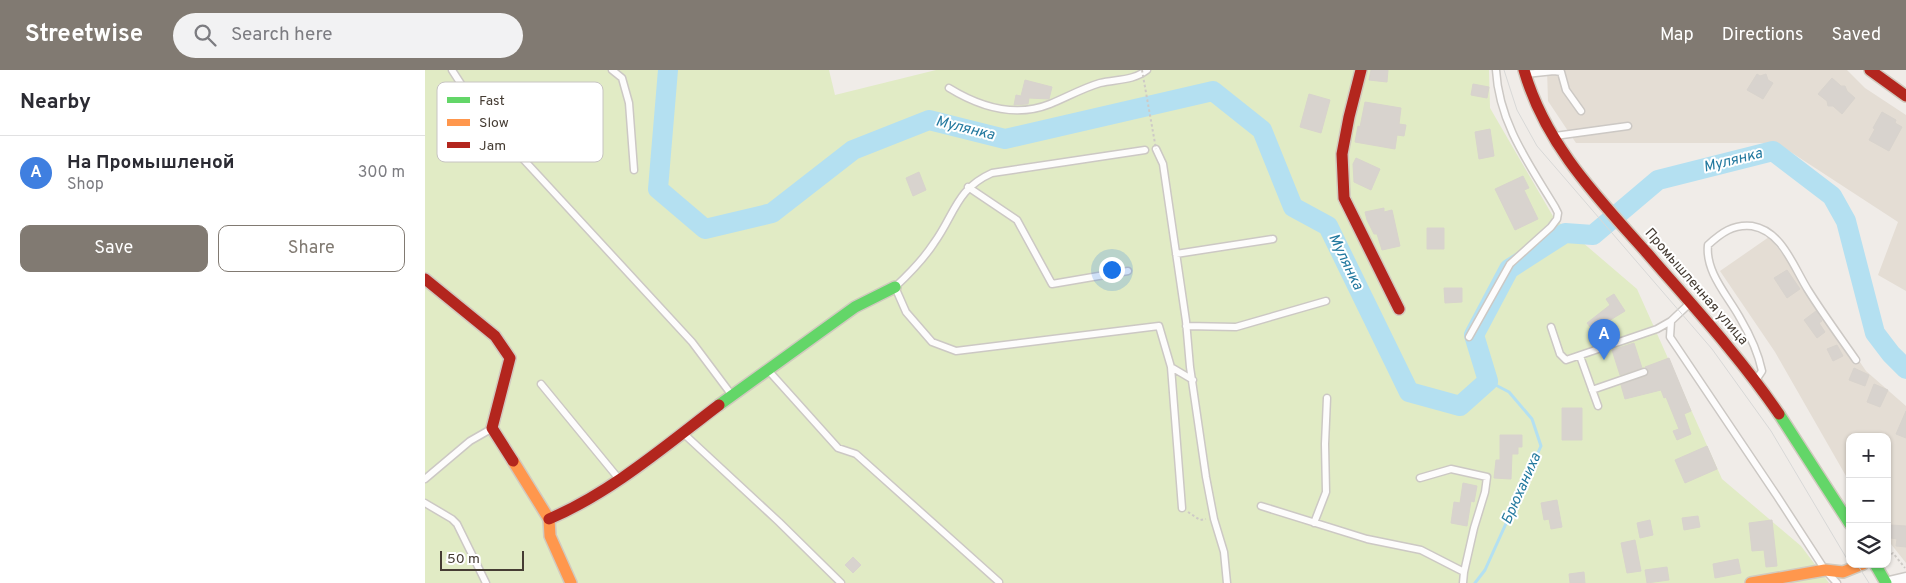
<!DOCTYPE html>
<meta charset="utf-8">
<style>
body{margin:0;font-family:Overpass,sans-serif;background:#f2f2f3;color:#2b2b33}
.controls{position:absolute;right:15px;bottom:15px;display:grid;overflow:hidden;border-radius:10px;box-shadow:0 1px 4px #0004}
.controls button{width:45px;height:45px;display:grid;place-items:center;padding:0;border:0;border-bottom:1px solid #e1e1e2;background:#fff;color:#2b2b33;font:25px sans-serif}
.scale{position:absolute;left:15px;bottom:12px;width:84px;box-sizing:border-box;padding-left:5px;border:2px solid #453c33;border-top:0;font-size:14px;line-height:18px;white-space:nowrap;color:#453c33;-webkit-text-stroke:4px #fff;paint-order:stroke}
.you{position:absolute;left:686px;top:199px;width:18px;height:18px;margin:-12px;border:4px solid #fff;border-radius:50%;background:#1a73e8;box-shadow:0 0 0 8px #1a73e833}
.badge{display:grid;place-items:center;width:32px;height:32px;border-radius:50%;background:#817a72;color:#fff;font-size:16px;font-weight:700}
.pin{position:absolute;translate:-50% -41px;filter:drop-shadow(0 1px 2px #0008)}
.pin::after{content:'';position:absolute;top:26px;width:18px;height:15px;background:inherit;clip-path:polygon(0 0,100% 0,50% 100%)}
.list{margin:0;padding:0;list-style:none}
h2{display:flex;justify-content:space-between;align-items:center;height:65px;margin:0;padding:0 20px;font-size:21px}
h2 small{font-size:16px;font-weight:400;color:#7c7c81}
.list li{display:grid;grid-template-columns:32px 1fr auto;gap:15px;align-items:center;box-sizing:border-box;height:75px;padding:0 20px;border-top:1px solid #e1e1e2}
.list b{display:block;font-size:19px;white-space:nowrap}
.list p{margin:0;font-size:16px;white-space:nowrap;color:#7c7c81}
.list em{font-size:16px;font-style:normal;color:#7c7c81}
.actions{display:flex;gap:10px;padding:15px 20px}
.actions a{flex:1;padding:11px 0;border:1px solid #817a72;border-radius:10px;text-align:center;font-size:18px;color:#817a72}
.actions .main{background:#817a72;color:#fff}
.icon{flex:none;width:28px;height:28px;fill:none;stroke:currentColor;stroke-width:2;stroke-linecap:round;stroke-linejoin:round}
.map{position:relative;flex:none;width:1481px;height:513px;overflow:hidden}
header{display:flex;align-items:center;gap:30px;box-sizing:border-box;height:70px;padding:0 25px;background:#817a72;color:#fff}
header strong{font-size:24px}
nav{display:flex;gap:28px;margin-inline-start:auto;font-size:18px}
.search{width:350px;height:45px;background:#f2f2f3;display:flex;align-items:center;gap:12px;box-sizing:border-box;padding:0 18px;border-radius:28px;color:#7c7c81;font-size:19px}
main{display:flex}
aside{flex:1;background:#fff}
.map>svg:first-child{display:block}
</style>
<header>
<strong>Streetwise</strong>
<div class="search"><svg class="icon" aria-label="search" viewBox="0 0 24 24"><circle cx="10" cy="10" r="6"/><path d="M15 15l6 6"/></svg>Search here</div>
<nav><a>Map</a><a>Directions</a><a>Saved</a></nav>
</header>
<main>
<aside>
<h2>Nearby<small></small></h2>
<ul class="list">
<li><span class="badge" style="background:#3f7fe0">A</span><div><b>На Промышленой</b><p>Shop</p></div><em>300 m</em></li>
</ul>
<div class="actions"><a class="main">Save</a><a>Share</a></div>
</aside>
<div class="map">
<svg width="1481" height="513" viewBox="0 0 1481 513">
<rect width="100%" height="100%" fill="#f0ece8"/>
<path fill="#e4ddd4" d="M1122 0H1422L1440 18 1481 45V221L1453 205 1473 152 1352 73H1151L1123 31Z
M1344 167 1387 221 1441 301 1481 336V493L1462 469V367H1425V413L1350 282 1295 201Z"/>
<path fill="#e1ebc5" d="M0 0H404L410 25 511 0H1064L1065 38 1129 148 1212 219 1297 409 1376 476 1404 513H0Z"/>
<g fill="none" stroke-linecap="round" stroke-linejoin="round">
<path stroke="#b4e0f1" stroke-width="3" d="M1050 513 1060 500 1116 376 1107 349 1084 322 1063 311"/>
<path stroke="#b4e0f1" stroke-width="20" d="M243 0 233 119 280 159 347 143 428 80 504 50 580 69 788 21 837 60 868 137 903 156 984 322 1035 336 1063 311 1049 265 1084 199 1140 163 1168 165 1233 110 1348 81 1407 126 1421 151 1450 263 1466 284 1481 299"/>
</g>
<path fill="#d8d3ce" stroke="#d8d3cd" d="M946 0H963L962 12 944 10Z
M1332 4 1335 6 1341 4 1343 10 1348 13 1338 29 1322 20Z
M1407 8 1416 16H1420L1422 21 1430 28 1417 44 1408 36H1403L1402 31 1393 24Z
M600 10 627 17 624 29 604 28 603 34 589 35 591 25 596 26Z
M1048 14 1064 17 1062 28 1046 25Z
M884 24 905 30 896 63 875 57Z
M940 32 976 38 974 54 981 55 979 66 972 65 970 79 930 72 933 56 935 57Z
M1457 42 1471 50 1470 53 1477 57 1464 81 1444 70 1450 59 1448 58Z
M1065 59 1069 86 1054 89 1050 62Z
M931 88 955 99 946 120 929 112 928 94Z
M494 102 501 120 488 126 481 108Z
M1098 106 1104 118 1099 120 1113 149 1090 160 1070 119Z
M959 138V142L967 140 975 176 957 180 952 164H949L942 150 940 142Z
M1002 158H1019V179H1002Z
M1362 200 1375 219 1362 228 1349 208Z
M1019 218H1037V232L1020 233Z
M1189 224 1200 241 1182 252 1170 263 1162 253 1185 235 1181 229Z
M1391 241 1397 251 1394 253 1400 262 1392 268 1379 250Z
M1209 273 1217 298 1195 305 1187 280Z
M1412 275 1418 286 1408 291 1402 279Z
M1244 288 1266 341 1259 344 1266 364 1252 370 1248 361 1254 359 1241 327 1239 328 1236 320 1200 329 1196 315 1221 306 1224 302 1220 297Z
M1429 298 1444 305 1440 316 1424 310Z
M1449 314 1463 320 1455 337 1442 332Z
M1137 338H1157V370H1137Z
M1481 341V368L1471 364Z
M1075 365H1097V377H1093V384H1087L1086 409 1069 408 1071 390H1075Z
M1282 376 1292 399 1260 413 1250 390Z
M1038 413 1052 416 1049 432 1046 431 1042 456 1026 453 1029 432 1035 433Z
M1132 430 1137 457 1126 459 1124 449 1119 450 1116 433Z
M1273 446 1275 457 1259 460 1257 448Z
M1225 450 1228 465 1215 468 1212 453Z
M1347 450 1352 496 1341 497 1339 480 1327 481 1324 453Z
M1466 455 1481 456V477L1471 476 1472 469 1466 468Z
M1210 470 1216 501 1202 503 1196 473Z
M428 487 436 495 428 503 420 495Z
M1313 489 1316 503 1290 508 1288 494Z
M1242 497 1244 510 1222 513 1220 500Z
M1159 502 1160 513H1145L1144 504Z"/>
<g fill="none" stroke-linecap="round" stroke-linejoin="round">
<defs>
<path id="lane" d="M27 0 47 31 99 90 267 272 306 324
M187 0 197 8 204 33 209 100
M1101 4 1129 1 1136 2 1141 20 1156 41
M524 18C555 37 590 48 625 34 642 27 658 18 675 13 691 9 708 11 722 0
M1130 66 1203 56
M731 79 738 94 761 251 765 297 781 407 789 449 799 482 802 513
M720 80 567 103C531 119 530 144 509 173 498 190 484 204 470 217L481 242 507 272 531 281 734 256 746 297 768 310
M543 117 592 150 627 214 703 201
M751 184 848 169
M1264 234 1246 251 1245 267 1352 426 1400 500 1412 513
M761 256 811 257 901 231
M1126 257 1135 284 1141 290 1232 259 1246 251
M1044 267 1085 194 1126 157 1132 149 1133 143 1130 137C1104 94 1074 53 1071 0
M1155 286 1173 336
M746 297 757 438
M342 299 413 378 431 384 574 512
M1331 310 1337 301C1333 282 1325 265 1315 248 1303 226 1280 202 1283 175 1296 163 1308 154 1327 156 1357 161 1368 196 1383 220 1398 244 1415 267 1431 290
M116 314 194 409
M1167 320 1219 302
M259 364 354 452 416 513
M995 408 1026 399 1062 407 1060 422 1049 458 1039 502
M0 409 45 371 66 359
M0 433 27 449 32 454 61 513
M836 436 942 469 996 480 1039 502 1038 513
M889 453 901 422 900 374 902 328"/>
<path id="street" d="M1464 513 1481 509"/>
<path id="fast" d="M294 335 430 237 470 217
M1354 344 1425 454
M1450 494 1461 513"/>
<path id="slow" d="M88 391 124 449 125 466 146 513
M1326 513 1400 500 1418 502 1438 494"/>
<path id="jam" d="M936 0 924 47 917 84 919 128 974 239
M1099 0C1120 74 1172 127 1222 183 1268 236 1315 287 1354 344
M1445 0 1481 26
M0 209 70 266 85 288 67 358 88 391
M124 449C187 422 240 376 294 335"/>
</defs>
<use href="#lane" stroke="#ccc8c4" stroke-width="9"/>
<use href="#street" stroke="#ccc8c4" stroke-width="15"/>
<use href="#fast" stroke="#d1cabf" stroke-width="14"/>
<use href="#slow" stroke="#d1cabf" stroke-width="14"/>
<use href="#jam" stroke="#d1cabf" stroke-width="14"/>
<path stroke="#cecac6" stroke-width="2" stroke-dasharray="2.5 2.5" stroke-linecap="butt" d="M763 442 775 450 781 449
M1462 487 1468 483 1480 498"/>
<use href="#lane" stroke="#fdfcfc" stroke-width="6"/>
<use href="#street" stroke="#fdfcfc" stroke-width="12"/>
<use href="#fast" stroke="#63d668" stroke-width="11"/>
<use href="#slow" stroke="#ff974d" stroke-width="11"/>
<use href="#jam" stroke="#b3261e" stroke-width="11"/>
<path stroke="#d8d8d7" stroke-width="1" d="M1079 0 1092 40 1112 76 1287 279 1346 361 1425 494
M1432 494 1444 513"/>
<path stroke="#cecac6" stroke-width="2" stroke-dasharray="2.5 2.5" stroke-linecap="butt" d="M717 0 731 79"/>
</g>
<g text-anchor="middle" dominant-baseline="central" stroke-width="4" stroke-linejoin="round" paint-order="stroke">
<g font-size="14" fill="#453c33" stroke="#fff">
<text transform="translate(1271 217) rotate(49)">Промышленная улица</text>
</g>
<g font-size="15" font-style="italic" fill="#23799f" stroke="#fff">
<text transform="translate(540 59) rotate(14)">Мулянка</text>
<text transform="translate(1308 91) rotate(-14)">Мулянка</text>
<text transform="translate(920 192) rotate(64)">Мулянка</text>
<text transform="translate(1097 419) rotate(-66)">Брюханиха</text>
</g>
</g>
<rect x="12" y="12" width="166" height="80" rx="8" fill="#fff" stroke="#c7c4c2" stroke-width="1"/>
<rect x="22" y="27" width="23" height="6" fill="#63d668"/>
<rect x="22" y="49" width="23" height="7" fill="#ff974d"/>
<rect x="22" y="72" width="23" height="6" fill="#b3261e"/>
<g font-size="14" fill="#453c33">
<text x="54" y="35">Fast</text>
<text x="54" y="57">Slow</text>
<text x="54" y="80">Jam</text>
</g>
</svg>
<div class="controls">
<button>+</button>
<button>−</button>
<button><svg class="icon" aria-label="layers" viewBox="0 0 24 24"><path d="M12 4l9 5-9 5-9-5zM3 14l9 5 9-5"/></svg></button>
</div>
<div class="scale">50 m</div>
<div class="you"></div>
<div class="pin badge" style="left:1179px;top:290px;background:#3f7fe0">A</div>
</div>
</main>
